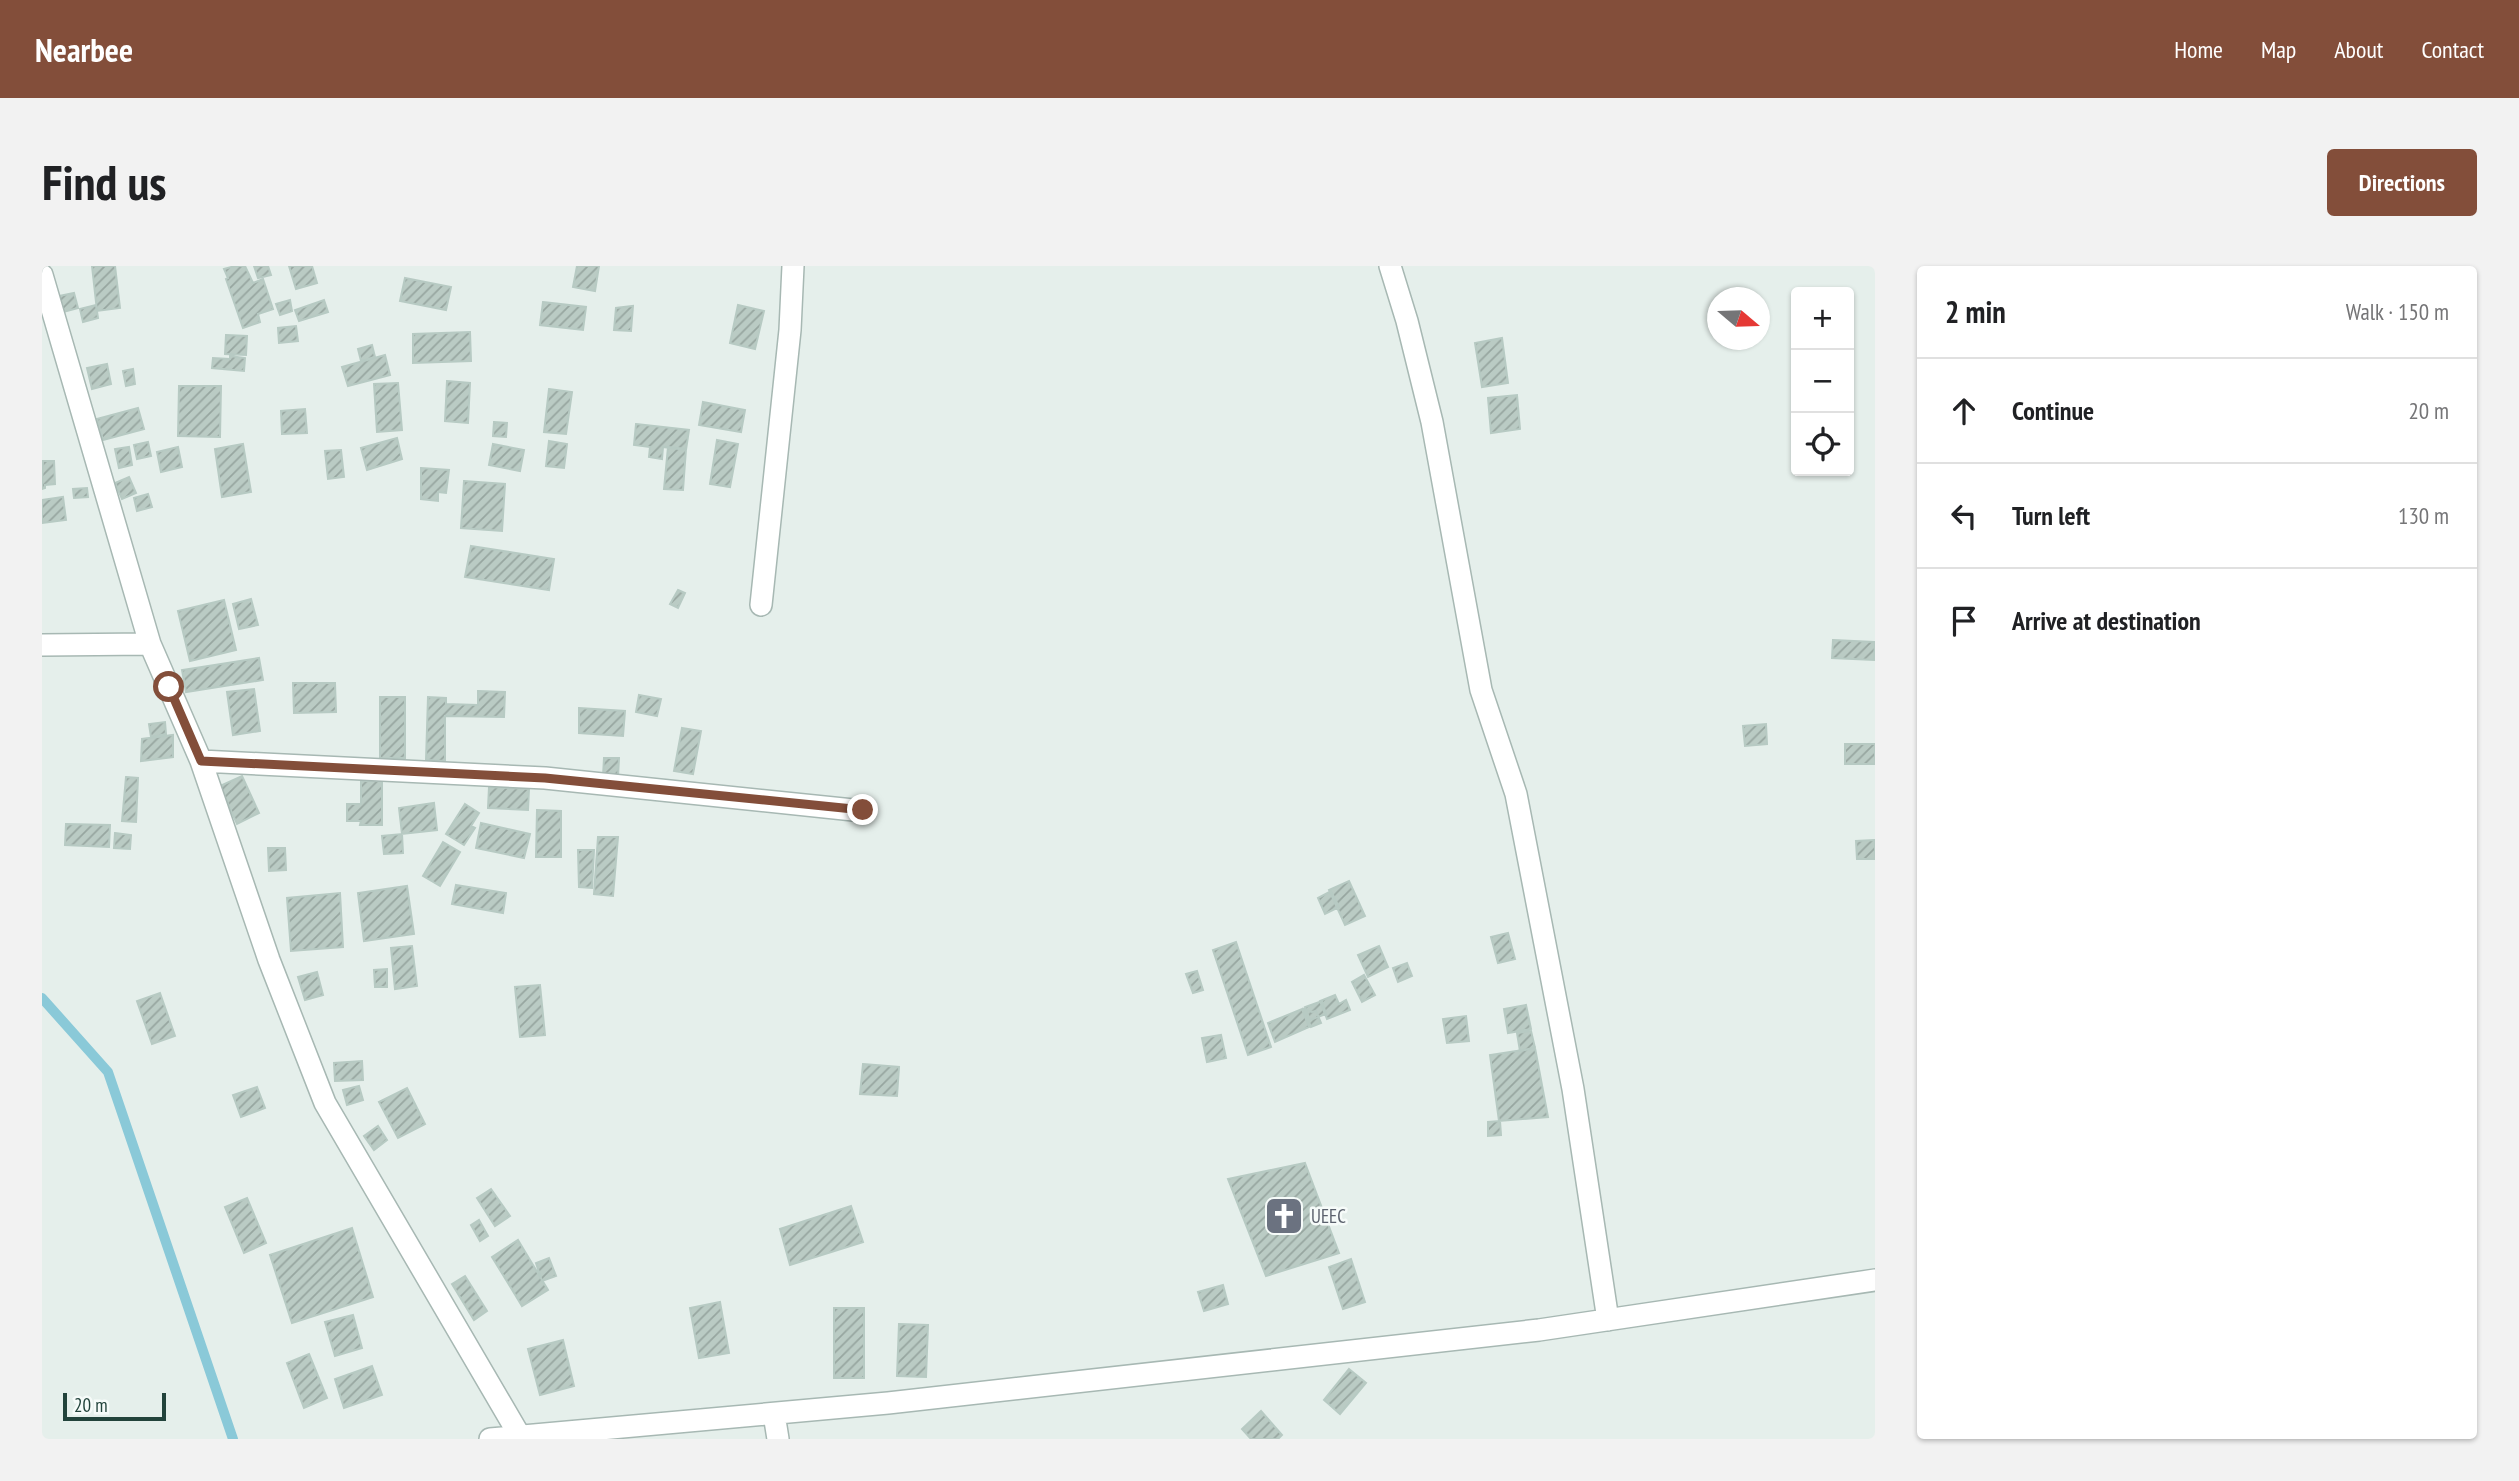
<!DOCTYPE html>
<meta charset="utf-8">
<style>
body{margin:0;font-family:"PT Sans Narrow",sans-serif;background:#f2f2f2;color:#202124}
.controls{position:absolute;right:21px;top:21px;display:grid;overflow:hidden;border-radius:7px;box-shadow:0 2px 5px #0004}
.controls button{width:63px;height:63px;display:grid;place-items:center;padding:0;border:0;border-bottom:2px solid #e0e0e0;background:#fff;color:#202124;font:35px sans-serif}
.compass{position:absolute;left:1665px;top:21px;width:63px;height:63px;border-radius:50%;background:#fff;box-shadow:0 2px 5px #0004;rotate:109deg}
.scale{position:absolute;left:21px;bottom:18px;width:103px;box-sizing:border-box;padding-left:7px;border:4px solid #22433b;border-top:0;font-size:19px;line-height:24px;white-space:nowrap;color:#22433b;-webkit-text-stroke:5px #f6fbf9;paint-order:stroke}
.stop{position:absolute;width:21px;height:21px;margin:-16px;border:5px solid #834e3a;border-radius:50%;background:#fff}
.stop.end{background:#834e3a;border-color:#fff;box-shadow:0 2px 7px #0008}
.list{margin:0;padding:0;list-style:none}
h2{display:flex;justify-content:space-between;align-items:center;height:91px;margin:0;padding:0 28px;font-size:30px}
h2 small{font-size:23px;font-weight:400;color:#757577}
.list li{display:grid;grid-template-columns:46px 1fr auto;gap:21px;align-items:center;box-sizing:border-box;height:105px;padding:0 28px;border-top:2px solid #e0e0e0}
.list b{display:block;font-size:26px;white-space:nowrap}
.list em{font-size:23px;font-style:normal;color:#757577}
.icon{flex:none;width:38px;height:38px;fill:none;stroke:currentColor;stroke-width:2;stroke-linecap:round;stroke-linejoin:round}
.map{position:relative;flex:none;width:1833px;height:1173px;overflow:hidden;border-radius:7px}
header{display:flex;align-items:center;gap:42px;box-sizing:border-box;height:98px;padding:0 35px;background:#834e3a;color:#fff}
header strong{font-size:33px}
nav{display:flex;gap:38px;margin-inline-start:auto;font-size:24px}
.intro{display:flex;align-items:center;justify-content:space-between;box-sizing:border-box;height:168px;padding:0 42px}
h1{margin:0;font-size:49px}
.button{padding:18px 32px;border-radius:7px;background:#834e3a;color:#fff;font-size:24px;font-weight:700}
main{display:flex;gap:42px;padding:0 42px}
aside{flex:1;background:#fff;border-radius:7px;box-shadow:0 2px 5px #0004}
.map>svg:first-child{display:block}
</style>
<header>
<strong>Nearbee</strong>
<nav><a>Home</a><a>Map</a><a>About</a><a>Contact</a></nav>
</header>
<div class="intro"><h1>Find us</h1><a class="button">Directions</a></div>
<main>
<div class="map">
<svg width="1833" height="1173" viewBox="0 0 1833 1173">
<defs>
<pattern id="building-hatch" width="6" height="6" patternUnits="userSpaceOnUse" patternTransform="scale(1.75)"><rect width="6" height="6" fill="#bacbc4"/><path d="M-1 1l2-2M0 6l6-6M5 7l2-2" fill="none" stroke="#97a6a0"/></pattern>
</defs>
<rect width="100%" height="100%" fill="#e5efeb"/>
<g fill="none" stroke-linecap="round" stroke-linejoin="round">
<path stroke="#8ac9d8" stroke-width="10" d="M0 732 66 806 191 1173"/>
</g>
<path fill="url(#building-hatch)" stroke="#b7cac3" stroke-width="2" d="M50 0H73L78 42 55 45Z
M193 0H203L211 17 221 13 231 43 216 48 218 56 201 62 184 13 186 12 182 3Z
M212 0H226L229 9 216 12Z
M247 0H270L275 17 254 23Z
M535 0H557L553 25 531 21Z
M363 12 409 21 404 44 358 35Z
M32 27 36 42 21 46 17 30Z
M248 34 250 45 238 49 234 38Z
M282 34 286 46 257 55 253 44Z
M501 36 544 41 541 64 498 59Z
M54 39 56 52 41 56 38 43Z
M696 39 722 45 713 83 688 77Z
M591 40 589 65 572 64 574 42Z
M254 60 256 75 237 77 236 62Z
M428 66 429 95 371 97V68Z
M184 69 205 70 204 89 183 88Z
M1460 72 1466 117 1440 121 1433 77Z
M330 79 333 91 319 95 316 83Z
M343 89 348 109 306 120 300 101Z
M188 90 203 92 202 105 170 102 171 92 188 93Z
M65 98 69 118 50 123 45 102Z
M91 103 93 118 84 120 81 105Z
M405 115 428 117 426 157 403 155Z
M356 117 360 164 335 166 332 118Z
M137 120H179L178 171 136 170Z
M507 123 530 126 524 168 502 166Z
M1475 129 1478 163 1449 167 1446 132Z
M661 136 703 144 699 166 657 159Z
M96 142 102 163 61 174 55 153Z
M263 143 265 167 240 168 239 145Z
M452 156 465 157 464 171 451 170Z
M594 158 647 164 644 184 621 181 620 193 607 191 608 181 592 179Z
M355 172 360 193 325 204 319 182Z
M675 174 696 178 688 221 668 218Z
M507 175 525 178 522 202 504 200Z
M106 176 109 190 95 193 92 179Z
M201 178 209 226 180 231 173 183Z
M451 178 482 184 478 205 447 199Z
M87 181 90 199 77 202 73 183Z
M136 181 140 201 119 206 115 186Z
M626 181 644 183 641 224 622 223Z
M299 184 302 211 286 213 283 185Z
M1 195H12L13 218 3 219V222L0 223Z
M379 202 407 204 404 227 396 226V235L379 233Z
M87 211 94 227 80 233 73 217Z
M422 215 463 218 460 265 419 262Z
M45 222 46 231 32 232 31 223Z
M106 228 110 241 95 245 92 232Z
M21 231 24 254 0 257V234Z
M429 280 512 293 507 324 423 311Z
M636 324 643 327 636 342 628 338Z
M209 333 216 359 197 363 191 338Z
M182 334 194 384 148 395 136 345Z
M1791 374 1833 376 1832 394 1790 392Z
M217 392 221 414 144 426 140 404Z
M251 417H293L294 446 252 447Z
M212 423 218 465 191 469 185 426Z
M436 425 463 426 462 451 403 450V495L384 494 386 431 404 432V438L436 439Z
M597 429 619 433 615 450 594 446Z
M338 431H363V492H338Z
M537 442 583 445 581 470 537 467Z
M123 456 124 468 109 471 107 458Z
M1724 458 1725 478 1703 480 1701 460Z
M640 462 659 465 651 508 632 505Z
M131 469V491L99 495 100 473Z
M1803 478H1833V498H1803Z
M562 492H577L576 511 561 510Z
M200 510 217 547 195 558 178 520Z
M84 511 96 512 94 556 80 555Z
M319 515H340V559H318L319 555H305V538H319Z
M447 521 487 523 486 544 446 542Z
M392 537 395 564 360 568 357 542Z
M423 538 437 547 429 560 433 562 422 579 404 568Z
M495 544 519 545V591H494Z
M439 557 488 568 482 592 434 582Z
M24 558 68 559 67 581 23 579Z
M73 567 89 569 88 583 72 582Z
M360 568 361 587 342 588 340 570Z
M556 571H576L571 630 552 628Z
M1833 574V593H1815L1814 575Z
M401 576 418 586 398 620 381 610Z
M226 582H243L244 604 227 605Z
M536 584H552L550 622 537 621Z
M1307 615 1323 650 1303 659 1287 624Z
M414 619 464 627 461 647 410 638Z
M365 620 372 668 322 675 316 627Z
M1289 625 1297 641 1283 648 1276 632Z
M298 627 301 681 249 685 245 632Z
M1466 667 1473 693 1456 697 1449 671Z
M1194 676 1229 781 1206 789 1171 684Z
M370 680 375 720 353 723 349 682Z
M1337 680 1346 701 1326 711 1316 689Z
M1365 697 1370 710 1356 716 1351 702Z
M345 703V721H333L332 704Z
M1155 705 1161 724 1151 727 1144 708Z
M275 706 281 729 263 734 256 711Z
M1322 709 1333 729 1320 736 1310 716Z
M498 719 503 769 478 771 473 721Z
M118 727 133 770 110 778 95 735Z
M1293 729 1297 738 1304 734 1308 744 1285 753 1278 735Z
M1280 735 1284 748 1268 754 1263 741Z
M1484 739 1489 763 1466 767 1462 743Z
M1260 743 1267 761 1233 776 1226 757Z
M1262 743 1270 746 1274 745 1279 757 1269 761Z
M1424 750 1427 775 1405 777 1401 753Z
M1489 765 1493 782 1478 785 1475 767Z
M1179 769 1184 792 1165 796 1160 772Z
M1493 782 1506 851 1457 855 1448 789Z
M320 795 321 814 293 815 292 797Z
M821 798 857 801 855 830 818 828Z
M317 820 321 834 305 839 301 824Z
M215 821 223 842 199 851 191 829Z
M365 822 383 858 356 872 337 836Z
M1458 855 1459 869 1446 870V856Z
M336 860 345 874 332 884 322 870Z
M1263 897 1297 987 1224 1010 1186 913Z
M449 923 468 950 453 960 435 932Z
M205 932 224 977 202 987 183 941Z
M809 940 821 976 748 999 738 963Z
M437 954 446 970 438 975 429 959Z
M310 962 331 1031 250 1057 228 989Z
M476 974 506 1024 480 1040 450 991Z
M507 992 514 1010 500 1015 494 997Z
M1309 993 1323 1036 1301 1043 1287 1001Z
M423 1010 445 1045 432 1054 410 1018Z
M1181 1019 1186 1038 1162 1045 1156 1026Z
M678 1036 687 1087 657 1092 648 1042Z
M792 1042H822V1112H792Z
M311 1049 320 1082 293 1090 283 1056Z
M857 1058 886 1059 884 1111 855 1110Z
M521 1074 532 1120 498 1129 486 1083Z
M267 1088 285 1132 262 1142 245 1097Z
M330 1100 340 1129 302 1142 293 1113Z
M1307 1103 1324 1117 1298 1148 1282 1134Z
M1219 1145 1240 1169 1236 1173H1209L1200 1163Z"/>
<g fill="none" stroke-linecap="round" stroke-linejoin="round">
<defs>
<path id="minor" d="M1348 0 1365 55 1390 156 1439 424 1474 528 1531 823 1566 1054
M0 9 108 378
M719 339 748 64 751 0
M0 379 108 378 159 495 227 694 283 837 479 1172
M159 495 503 512 821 545
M732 1148 736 1173
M448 1173 846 1137 1497 1064 1833 1014"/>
</defs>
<use href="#minor" stroke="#a7b8b3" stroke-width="24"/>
<use href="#minor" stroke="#fff" stroke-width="21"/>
</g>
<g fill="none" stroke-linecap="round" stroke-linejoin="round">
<path stroke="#834e3a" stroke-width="9" d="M127 421 159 495 503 512 821 544"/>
</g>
<defs>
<symbol id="church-square" viewBox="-11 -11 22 22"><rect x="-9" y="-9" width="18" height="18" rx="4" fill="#6b7280" stroke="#f6fbf9"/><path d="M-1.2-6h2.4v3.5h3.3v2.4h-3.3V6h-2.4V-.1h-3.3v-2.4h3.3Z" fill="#fff"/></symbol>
</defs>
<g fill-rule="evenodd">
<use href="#church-square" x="1220" y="928" width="44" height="44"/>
</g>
<g text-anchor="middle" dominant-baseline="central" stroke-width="5" stroke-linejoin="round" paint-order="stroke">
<g font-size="19" fill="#5b616d" stroke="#f6fbf9" text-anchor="start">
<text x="1269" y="950">UEEC</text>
</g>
</g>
</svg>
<div class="controls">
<button>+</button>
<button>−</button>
<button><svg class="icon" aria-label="locate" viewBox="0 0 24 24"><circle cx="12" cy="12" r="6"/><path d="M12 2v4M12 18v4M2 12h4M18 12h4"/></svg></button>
</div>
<svg class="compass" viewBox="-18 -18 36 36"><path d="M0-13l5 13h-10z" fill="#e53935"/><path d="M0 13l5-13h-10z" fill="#757577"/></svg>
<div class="scale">20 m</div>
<div class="stop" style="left:127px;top:421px"></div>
<div class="stop end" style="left:821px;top:544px"></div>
</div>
<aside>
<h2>2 min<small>Walk · 150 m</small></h2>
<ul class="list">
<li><svg class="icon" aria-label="ahead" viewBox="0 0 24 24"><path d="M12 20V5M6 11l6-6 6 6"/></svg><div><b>Continue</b></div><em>20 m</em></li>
<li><svg class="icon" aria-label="left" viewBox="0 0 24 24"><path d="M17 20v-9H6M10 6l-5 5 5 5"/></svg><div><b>Turn left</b></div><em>130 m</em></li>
<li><svg class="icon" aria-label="arrive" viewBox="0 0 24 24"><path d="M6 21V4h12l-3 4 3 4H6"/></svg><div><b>Arrive at destination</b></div></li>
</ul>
</aside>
</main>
